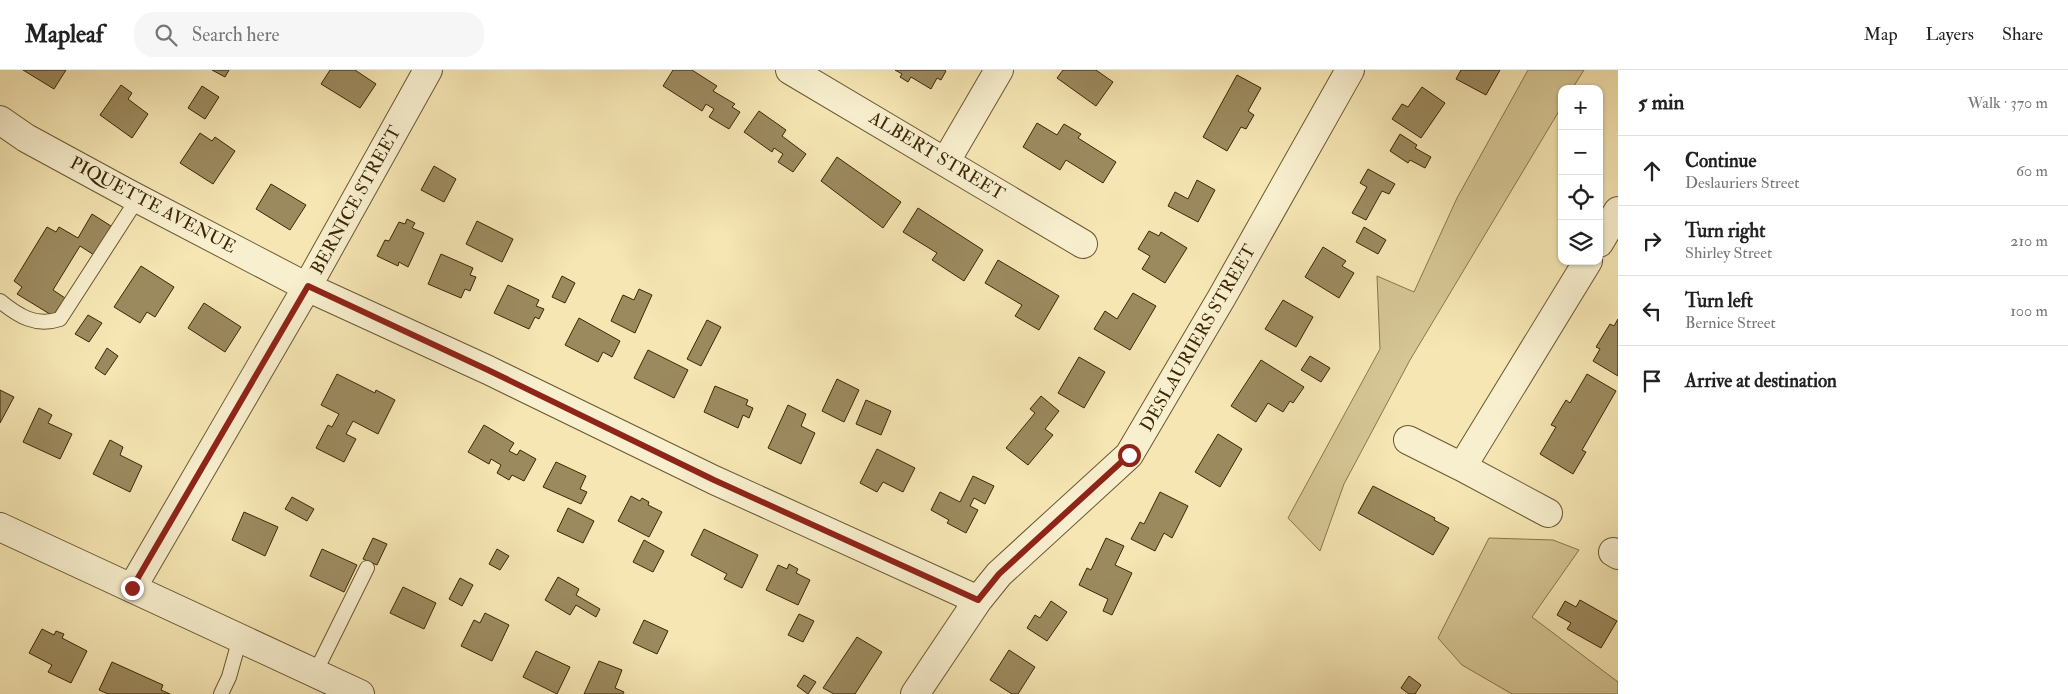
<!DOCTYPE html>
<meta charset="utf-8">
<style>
body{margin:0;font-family:"IM FELL Double Pica",serif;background:#f6f6f6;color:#222}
.controls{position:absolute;right:15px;top:15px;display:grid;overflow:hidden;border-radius:10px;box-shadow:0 1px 4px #0004}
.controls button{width:45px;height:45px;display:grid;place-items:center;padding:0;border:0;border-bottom:1px solid #e0e0e0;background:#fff;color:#222;font:25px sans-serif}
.stop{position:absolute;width:15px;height:15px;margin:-11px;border:4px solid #8f2418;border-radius:50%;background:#fff}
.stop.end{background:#8f2418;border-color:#fff;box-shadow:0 1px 5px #0008}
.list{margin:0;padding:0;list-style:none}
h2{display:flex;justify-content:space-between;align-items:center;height:65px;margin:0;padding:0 20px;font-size:21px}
h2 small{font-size:16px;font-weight:400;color:#767676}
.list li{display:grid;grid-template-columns:32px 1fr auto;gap:15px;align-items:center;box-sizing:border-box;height:70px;padding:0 20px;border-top:1px solid #e0e0e0}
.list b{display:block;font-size:19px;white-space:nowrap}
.list p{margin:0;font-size:16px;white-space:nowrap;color:#767676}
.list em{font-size:16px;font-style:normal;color:#767676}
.icon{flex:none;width:28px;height:28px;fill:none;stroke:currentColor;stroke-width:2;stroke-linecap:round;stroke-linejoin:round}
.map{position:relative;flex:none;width:1618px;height:624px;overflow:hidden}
header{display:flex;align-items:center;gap:30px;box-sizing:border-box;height:70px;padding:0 25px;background:#fff;border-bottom:1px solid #e0e0e0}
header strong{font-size:24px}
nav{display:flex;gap:28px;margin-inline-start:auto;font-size:18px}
.search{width:350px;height:45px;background:#f6f6f6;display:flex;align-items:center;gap:12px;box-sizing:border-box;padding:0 18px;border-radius:20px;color:#767676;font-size:19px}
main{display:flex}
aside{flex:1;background:#fff}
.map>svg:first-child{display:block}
</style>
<header>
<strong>Mapleaf</strong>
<div class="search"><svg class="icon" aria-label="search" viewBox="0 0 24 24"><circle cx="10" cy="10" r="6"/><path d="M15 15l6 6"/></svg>Search here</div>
<nav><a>Map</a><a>Layers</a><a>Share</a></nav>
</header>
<main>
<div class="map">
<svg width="1618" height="624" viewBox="0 0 1618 624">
<rect width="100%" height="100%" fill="#f5e6b3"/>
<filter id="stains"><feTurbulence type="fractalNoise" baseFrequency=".004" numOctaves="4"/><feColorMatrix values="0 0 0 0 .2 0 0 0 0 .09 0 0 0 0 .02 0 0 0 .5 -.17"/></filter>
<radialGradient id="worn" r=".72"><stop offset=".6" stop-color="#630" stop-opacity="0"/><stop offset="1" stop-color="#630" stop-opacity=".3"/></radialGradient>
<path fill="#d6c695" stroke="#89764d" d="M1528 0H1584L1572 19H1562V36L1410 290 1344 414 1320 481 1288 448 1380 279 1377 206 1414 222 1457 128Z
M1489 468 1553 470 1579 480 1532 547 1618 612V624H1512L1462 595 1438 568Z"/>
<path fill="#9c8a5f" stroke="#3c2705" d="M23 0H66L54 19Z
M212 0H229L225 7Z
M330 0H355L376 14 360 38 321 14Z
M673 0H692L717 16 713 21 735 34 732 37 740 42 729 59 709 47 714 39 706 34 702 41 663 16Z
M895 0H945L946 1 941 10 937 8 931 19 911 7 908 12 900 7 902 4Z
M1063 0H1096L1113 12 1096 36 1057 8Z
M1461 0H1500L1486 25 1456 9Z
M1237 5 1261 18 1248 41 1254 45 1246 59 1241 57 1227 81 1203 67Z
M121 15 132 23 128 29 148 44 132 68 100 45Z
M202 16 219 27 205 49 188 38Z
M1422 17 1445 33 1421 68 1392 49 1402 34 1408 37Z
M759 41 786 60 782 66 806 84 793 102 778 92 783 84 774 78 772 82 744 62Z
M1037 53 1057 65 1064 54 1081 64 1078 68 1116 92 1103 113 1066 90 1060 100 1023 77Z
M200 63 212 71 215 67 235 81 213 114 180 93Z
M1400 64 1417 75 1415 78 1431 87 1425 98 1410 90 1408 93 1390 81Z
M837 87 901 132 883 158 821 111Z
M434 96 456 109 444 132 421 120Z
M1368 99 1395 114 1389 124 1382 121 1366 150 1352 143 1367 117 1360 113Z
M1197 110 1215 120 1198 152 1168 136 1175 122 1188 129Z
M271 114 306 135 290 160 256 139Z
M918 138 983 180 964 211 932 190 937 183 903 162Z
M92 144 111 156 94 185 80 176 53 220 65 228 53 246 17 224 22 217 14 211 47 157 56 162 59 157 78 168Z
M407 149 415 153 412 158 424 163 408 197 399 192 398 196 377 186 385 170 389 171 399 152 405 154Z
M477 151 513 169 502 192 466 174Z
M1364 157 1386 170 1378 184 1356 172Z
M1149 161 1159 166 1161 162 1187 178 1165 213 1142 199 1150 186 1138 179Z
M1323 177 1346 191 1342 196 1354 203 1339 228 1305 207Z
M441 184 473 198 470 205 476 207 470 221 465 219 461 228 428 214Z
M998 190 1059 226 1039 260 1015 246 1022 235 985 213Z
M141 196 174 217 155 247 147 242 140 253 114 237Z
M562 206 575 213 565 233 552 227Z
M508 215 539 230 536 236 544 239 539 249 535 247 529 259 494 243Z
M639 219 652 225 635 263 611 251 623 225 634 230Z
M1133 223 1156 236 1130 280 1094 259 1105 241 1117 249Z
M1283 230 1313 247 1296 277 1265 259Z
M204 233 241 257 225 282 188 258Z
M88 245 102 253 89 272 75 264Z
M579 248 620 271 612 287 603 282 598 292 565 275Z
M1618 249V306L1593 291 1600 279 1596 277 1610 254 1614 256Z
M707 250 721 257 701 296 687 289Z
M107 278 118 286 105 305 95 298Z
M648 280 688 300 674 328 634 308Z
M1310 286 1330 298 1321 312 1301 300Z
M1079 287 1105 302 1084 338 1058 323Z
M1261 290 1304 317 1293 333 1290 331 1283 342 1268 333 1256 352 1231 336Z
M337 304 375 323 376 320 395 330 378 364 353 351 346 364 356 369 344 392 316 378 328 355 332 357 339 344 321 335Z
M1587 304 1616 321 1582 380 1586 382 1573 404 1540 384 1556 357 1551 355 1566 330 1570 333Z
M837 309 859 320 844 352 822 341Z
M715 316 748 330 746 335 753 338 749 348 743 345 738 358 704 342Z
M0 320 14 327 0 353Z
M1041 326 1059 341 1045 359 1053 365 1028 395 1006 378 1035 343 1030 339Z
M866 330 891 341 881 365 856 354Z
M788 335 806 344 801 356 815 363 801 394 768 378Z
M39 338 52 345 48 353 72 364 60 389 23 372Z
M484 355 514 373 509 381 517 385 520 380 536 389 524 411 512 405 509 410 497 403 501 395 491 389 489 394 468 382Z
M1218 364 1242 379 1220 417 1195 402Z
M110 370 123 377 120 385 142 396 130 422 93 404Z
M877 379 915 398 903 422 883 412 877 422 860 413Z
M556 392 586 406 580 419 587 422 581 434 543 417Z
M973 406 994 416 985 434 974 428 970 436 978 440 966 463 947 453 949 450 931 440 940 422 960 432Z
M1373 416 1435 448 1434 450 1449 458 1433 485 1358 443Z
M1160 422 1188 436 1172 468 1164 463 1155 481 1131 469 1140 452 1144 454Z
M631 426 640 431 642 428 649 432 648 435 662 442 649 467 618 451Z
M292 427 314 439 307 451 285 439Z
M568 438 594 451 583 473 557 461Z
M244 442 278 457 265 486 232 470Z
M704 459 758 485 742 518 724 509 727 504 691 485Z
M373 468 387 474 377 495 363 489Z
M1106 468 1124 476 1115 495 1132 503 1112 545 1103 541 1108 529 1079 515 1087 498 1091 500Z
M644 470 664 481 653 502 633 492Z
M322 479 357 495 344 522 310 506Z
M497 479 509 486 500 500 489 494Z
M789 494 798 499 796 503 810 510 798 535 766 520 778 495 787 499Z
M558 507 579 519 576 525 600 539 596 547 576 535 570 545 545 530Z
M460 508 473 515 462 536 449 529Z
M403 517 436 533 424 559 390 543Z
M1580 530 1617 551 1601 578 1567 559 1571 553 1557 545 1565 531 1576 537Z
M1051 531 1067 542 1047 571 1027 558 1035 545 1040 548Z
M485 543 509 555 492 591 461 576 474 550 480 553Z
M799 544 814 551 803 572 788 565Z
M644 550 668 561 657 584 633 573Z
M42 559 54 565 56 561 64 564 62 568 87 581 71 613 48 602 52 595 29 583Z
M857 567 882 582 855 624H834L823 618Z
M1009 580 1035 597 1018 624H1012L990 610Z
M536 581 570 597 557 624 523 607Z
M599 591 622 600 615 618 624 622 623 624H584Z
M112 592 163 615 161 620 170 624H108L99 620Z
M804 605 816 612 808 624 797 616Z
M1409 606 1421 615 1415 624H1409L1401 618Z"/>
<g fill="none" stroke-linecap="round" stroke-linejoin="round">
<defs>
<path id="service" d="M0 231C18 246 36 257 60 249L138 128
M315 603 367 498
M221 624 229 607 240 568"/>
<path id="minor" d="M790 0 1083 174
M0 50 26 68 129 124 307 217 488 300 714 410 978 530
M946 91 999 0
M1599 173 1618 141
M1408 370 1462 397
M1548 443 1462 397 1588 191
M1613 482 1618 485
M132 518 307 217 428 0
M915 624 978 530 999 504 1129 385 1222 227 1350 0"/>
<path id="tertiary" d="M0 457 360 624"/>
</defs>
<use href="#service" stroke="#6a5730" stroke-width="16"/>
<use href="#minor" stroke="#6a5730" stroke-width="30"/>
<use href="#tertiary" stroke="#6a5730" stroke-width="30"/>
<use href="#service" stroke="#f8efce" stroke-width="14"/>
<use href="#minor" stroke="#f8efce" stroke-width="28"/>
<use href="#tertiary" stroke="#f8efce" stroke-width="28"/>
</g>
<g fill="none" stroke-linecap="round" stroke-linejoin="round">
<path stroke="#8f2418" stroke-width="6" d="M132 518 308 216 488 300 714 410 978 530 999 504 1129 385"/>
</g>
<g text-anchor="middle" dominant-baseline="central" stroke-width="4.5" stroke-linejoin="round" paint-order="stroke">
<g font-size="18" fill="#3c2705" stroke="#f8efce">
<text transform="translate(937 86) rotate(31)">ALBERT STREET</text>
<text transform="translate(356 130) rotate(-61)">BERNICE STREET</text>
<text transform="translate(153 135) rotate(28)">PIQUETTE AVENUE</text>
<text transform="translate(1198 268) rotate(-60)">DESLAURIERS STREET</text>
</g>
</g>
<rect width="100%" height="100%" filter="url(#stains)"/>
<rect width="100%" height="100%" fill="url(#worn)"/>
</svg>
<div class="controls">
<button>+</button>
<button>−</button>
<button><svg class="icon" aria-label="locate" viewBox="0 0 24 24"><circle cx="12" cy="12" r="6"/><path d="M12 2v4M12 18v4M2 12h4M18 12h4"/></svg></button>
<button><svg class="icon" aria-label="layers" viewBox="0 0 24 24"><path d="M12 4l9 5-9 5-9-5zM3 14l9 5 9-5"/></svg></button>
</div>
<div class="stop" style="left:1129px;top:385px"></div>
<div class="stop end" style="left:132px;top:518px"></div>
</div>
<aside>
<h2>5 min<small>Walk · 370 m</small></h2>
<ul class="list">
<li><svg class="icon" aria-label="ahead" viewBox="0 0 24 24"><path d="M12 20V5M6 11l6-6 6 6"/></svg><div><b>Continue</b><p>Deslauriers Street</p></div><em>60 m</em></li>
<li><svg class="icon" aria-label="right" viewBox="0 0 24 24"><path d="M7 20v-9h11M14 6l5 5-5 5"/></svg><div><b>Turn right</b><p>Shirley Street</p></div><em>210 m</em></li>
<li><svg class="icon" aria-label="left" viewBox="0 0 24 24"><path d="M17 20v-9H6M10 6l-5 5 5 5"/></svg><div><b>Turn left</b><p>Bernice Street</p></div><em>100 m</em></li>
<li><svg class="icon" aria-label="arrive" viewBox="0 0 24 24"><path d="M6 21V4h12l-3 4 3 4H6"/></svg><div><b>Arrive at destination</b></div></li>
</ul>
</aside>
</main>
